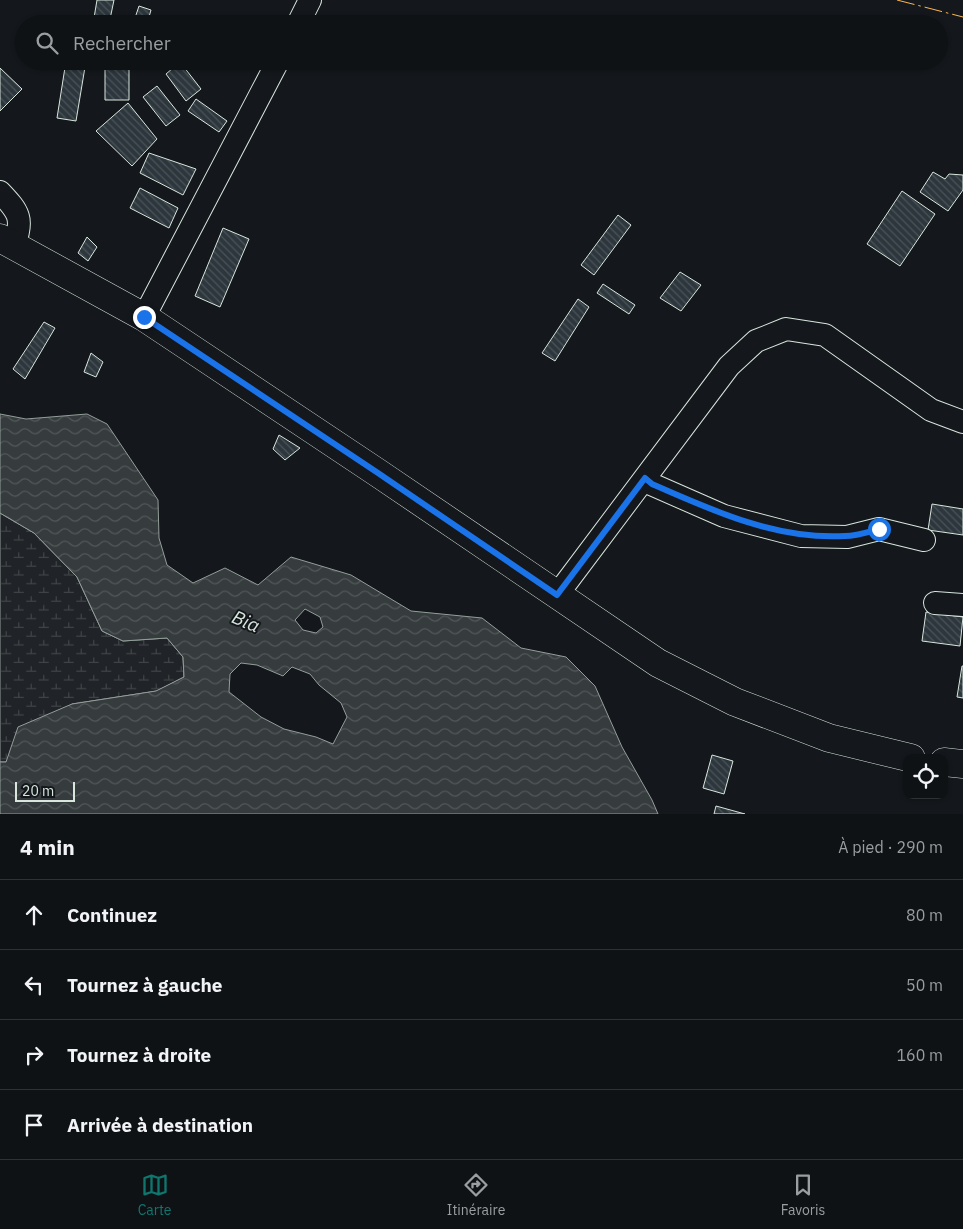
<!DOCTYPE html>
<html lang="fr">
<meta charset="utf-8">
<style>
body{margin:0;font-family:"IBM Plex Sans",sans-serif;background:#181b1e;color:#f1f3f6}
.controls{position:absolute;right:15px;bottom:15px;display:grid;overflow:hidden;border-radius:10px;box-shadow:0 1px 4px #0004}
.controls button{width:45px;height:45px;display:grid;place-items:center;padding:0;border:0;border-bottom:1px solid #2f3234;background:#0f1215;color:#f1f3f6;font:25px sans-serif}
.scale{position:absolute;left:15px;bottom:12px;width:60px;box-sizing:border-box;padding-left:5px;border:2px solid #d8e6dc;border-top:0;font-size:14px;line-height:18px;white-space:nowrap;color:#d8e6dc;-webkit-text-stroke:4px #14181c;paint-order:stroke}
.stop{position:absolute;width:15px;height:15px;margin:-11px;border:4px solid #1a73e8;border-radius:50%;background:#fff}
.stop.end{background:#1a73e8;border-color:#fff;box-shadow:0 1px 5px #0008}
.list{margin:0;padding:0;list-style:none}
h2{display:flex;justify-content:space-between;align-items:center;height:65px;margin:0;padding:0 20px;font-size:21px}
h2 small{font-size:16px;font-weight:400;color:#9b9ea0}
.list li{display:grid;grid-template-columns:32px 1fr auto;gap:15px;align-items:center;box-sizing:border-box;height:70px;padding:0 20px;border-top:1px solid #2f3234}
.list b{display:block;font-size:19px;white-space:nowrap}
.list em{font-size:16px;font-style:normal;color:#9b9ea0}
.icon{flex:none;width:28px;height:28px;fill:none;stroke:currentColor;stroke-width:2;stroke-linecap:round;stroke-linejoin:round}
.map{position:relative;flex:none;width:963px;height:814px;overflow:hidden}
.search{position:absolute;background:#0f1215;box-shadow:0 1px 4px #0004;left:15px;right:15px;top:15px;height:55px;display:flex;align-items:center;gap:12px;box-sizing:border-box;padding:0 18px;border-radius:28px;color:#9b9ea0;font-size:19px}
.sheet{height:345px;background:#0f1215}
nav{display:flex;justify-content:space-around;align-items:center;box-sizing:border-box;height:70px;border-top:1px solid #2f3234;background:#0f1215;font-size:14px;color:#9b9ea0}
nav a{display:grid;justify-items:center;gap:2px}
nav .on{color:#0f766e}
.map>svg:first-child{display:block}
</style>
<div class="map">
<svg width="963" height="814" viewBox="0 0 963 814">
<defs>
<pattern id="wetland-marsh" width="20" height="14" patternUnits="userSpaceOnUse" patternTransform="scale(1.25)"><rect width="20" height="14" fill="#202428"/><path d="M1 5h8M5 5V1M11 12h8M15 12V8" fill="none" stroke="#404447"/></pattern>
<pattern id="water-waves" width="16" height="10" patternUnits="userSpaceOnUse" patternTransform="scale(1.25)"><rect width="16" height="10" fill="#363b3e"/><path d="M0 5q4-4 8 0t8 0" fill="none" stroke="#525759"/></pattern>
<pattern id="building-back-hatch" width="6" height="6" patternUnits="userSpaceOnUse" patternTransform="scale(1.25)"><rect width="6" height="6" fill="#2c363c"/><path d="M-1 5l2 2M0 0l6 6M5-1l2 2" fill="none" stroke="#4a5358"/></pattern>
</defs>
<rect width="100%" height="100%" fill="#14181c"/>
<path fill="url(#wetland-marsh)" stroke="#939e99" d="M0 513 34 533 77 577 102 631 123 641 167 638 183 657 184 677 157 691 72 704 6 762H0Z"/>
<path fill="url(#water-waves)" stroke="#939e99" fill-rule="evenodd" d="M0 414 26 419 87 414 107 424 158 500 159 538 167 565 193 583 225 568 258 585 291 557 351 575 411 611 482 618 521 648 566 657 595 686 622 747 652 800 658 814H0V762H6L18 727 72 704 156 691 184 677 183 657 167 638 123 641 102 631 77 577 34 533 0 513ZM305 609 320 617 323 627 316 633 303 630 295 620ZM241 663 257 665 283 676 292 667 310 674 319 685 341 703 347 717 333 744 316 737 284 729 261 717 229 692 230 674Z"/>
<path fill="url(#building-back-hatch)" stroke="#d8e6dc" d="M97 0H114L109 24H93Z
M139 6 151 10 149 17 169 24H133Z
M329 18 339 24H326Z
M66 61H86L76 121 57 118Z
M105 61H129V100H105Z
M377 61H390L387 66Z
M180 62 201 89 186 101 166 74Z
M0 68 22 89 0 111Z
M157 86 180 115 166 126 143 97Z
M196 99 227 121 219 132 188 111Z
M128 103 157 139 132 166 96 131Z
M149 153 196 169 183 195 140 173Z
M933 172 945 179 949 174 963 175V190L948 211 920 192Z
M140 188 178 208 169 228 130 208Z
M902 191 935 214 900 266 867 244Z
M618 215 631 225 594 275 581 265Z
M223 228 249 239 220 307 195 296Z
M87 237 97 247 88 261 78 253Z
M680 272 701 285 681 311 660 298Z
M603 284 635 305 629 314 597 293Z
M578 299 589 307 555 361 542 353Z
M44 322 55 328 25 379 13 369Z
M91 353 103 362 96 377 84 372Z
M279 435 300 448 285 460 273 449Z
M932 504 963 509V535L928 530Z
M926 612 963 617 960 646 922 641Z
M962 666H963V698L957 697Z
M712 755 733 761 724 794 703 788Z
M716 806 745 814H714Z"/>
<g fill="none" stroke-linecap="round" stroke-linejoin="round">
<defs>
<path id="minor" d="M298 24 310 0
M0 192C19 212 24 219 14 245
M144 317 278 61
M645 478 651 484 724 516 801 536 847 537 879 529 924 540
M557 595 729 366 756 341 786 329 825 335 931 410 963 422
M935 603 963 605"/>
<path id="major" d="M0 238 144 317 378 473 658 663 735 702 829 738 911 758
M944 762 963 764"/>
</defs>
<use href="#minor" stroke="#d8e6dc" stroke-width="24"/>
<use href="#major" stroke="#d8e6dc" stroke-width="29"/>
<use href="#minor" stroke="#14181c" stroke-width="22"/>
<use href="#major" stroke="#14181c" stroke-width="28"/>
<path stroke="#ffb74d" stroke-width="1" stroke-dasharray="18 4 2.5 4" stroke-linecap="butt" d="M897 0 963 17"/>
</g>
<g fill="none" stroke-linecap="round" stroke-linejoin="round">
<path stroke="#1a73e8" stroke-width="6" d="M144 317 378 473 557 595 645 478 652 484C713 511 777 540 845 536 856 536 868 532 879 529"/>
</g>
<g text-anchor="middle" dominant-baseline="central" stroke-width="4" stroke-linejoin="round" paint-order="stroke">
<g font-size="19" font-style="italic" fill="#d8e6dc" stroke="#14181c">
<text transform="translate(246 621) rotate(23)">Bia</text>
</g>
</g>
</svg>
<div class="controls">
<button><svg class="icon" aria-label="locate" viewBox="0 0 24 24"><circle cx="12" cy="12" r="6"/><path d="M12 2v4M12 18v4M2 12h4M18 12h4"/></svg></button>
</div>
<div class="scale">20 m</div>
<div class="stop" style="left:879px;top:529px"></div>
<div class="stop end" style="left:144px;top:317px"></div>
<div class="search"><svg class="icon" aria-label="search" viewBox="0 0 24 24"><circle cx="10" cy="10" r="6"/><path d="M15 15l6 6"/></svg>Rechercher</div>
</div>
<section class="sheet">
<h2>4 min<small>À pied · 290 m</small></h2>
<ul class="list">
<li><svg class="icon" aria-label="ahead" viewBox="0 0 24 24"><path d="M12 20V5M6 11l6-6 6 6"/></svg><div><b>Continuez</b></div><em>80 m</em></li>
<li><svg class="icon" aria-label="left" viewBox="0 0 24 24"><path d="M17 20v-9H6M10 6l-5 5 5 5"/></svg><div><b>Tournez à gauche</b></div><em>50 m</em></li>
<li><svg class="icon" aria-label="right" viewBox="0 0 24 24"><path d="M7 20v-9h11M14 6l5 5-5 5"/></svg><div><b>Tournez à droite</b></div><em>160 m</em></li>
<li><svg class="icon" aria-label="arrive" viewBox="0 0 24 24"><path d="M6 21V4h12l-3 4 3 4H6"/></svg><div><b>Arrivée à destination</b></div></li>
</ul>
</section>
<nav>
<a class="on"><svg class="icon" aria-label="map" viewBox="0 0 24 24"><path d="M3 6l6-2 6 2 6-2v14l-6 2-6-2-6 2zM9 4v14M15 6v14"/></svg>Carte</a>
<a><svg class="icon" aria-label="directions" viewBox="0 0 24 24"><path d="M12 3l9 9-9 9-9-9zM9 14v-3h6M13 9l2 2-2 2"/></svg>Itinéraire</a>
<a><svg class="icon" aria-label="saved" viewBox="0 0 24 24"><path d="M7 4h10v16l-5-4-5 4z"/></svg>Favoris</a>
</nav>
